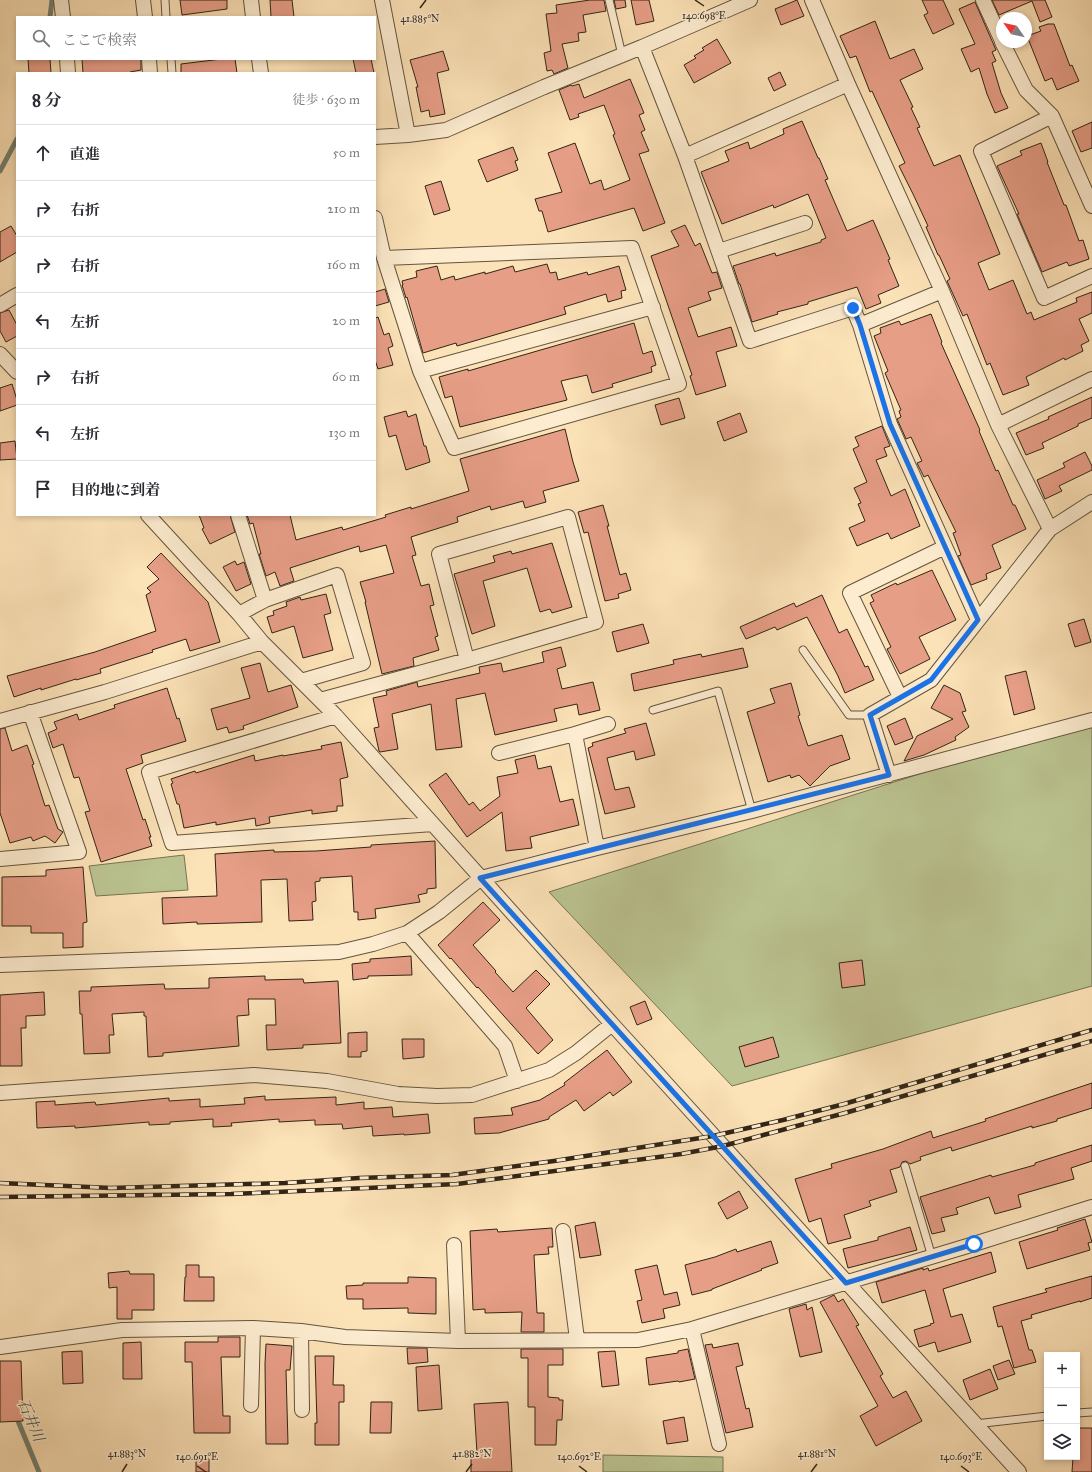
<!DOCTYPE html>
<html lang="ja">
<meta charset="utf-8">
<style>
body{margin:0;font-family:"IM FELL Great Primer","Noto Serif JP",serif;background:#f2f2f3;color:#2b2b33}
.controls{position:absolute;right:12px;bottom:12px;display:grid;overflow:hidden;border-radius:0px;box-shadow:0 2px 6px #0003}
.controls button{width:36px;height:36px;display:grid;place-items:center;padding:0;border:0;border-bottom:1px solid #e1e1e2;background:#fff;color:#2b2b33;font:20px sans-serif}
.compass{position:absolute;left:996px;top:12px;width:36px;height:36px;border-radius:50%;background:#fff;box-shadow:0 2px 6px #0003;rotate:304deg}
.stop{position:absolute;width:12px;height:12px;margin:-9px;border:3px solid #1a73e8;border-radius:50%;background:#fff}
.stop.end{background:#1a73e8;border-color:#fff;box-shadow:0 1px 4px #0008}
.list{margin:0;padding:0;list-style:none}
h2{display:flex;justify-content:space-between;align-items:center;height:52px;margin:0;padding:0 16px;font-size:17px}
h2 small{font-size:13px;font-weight:400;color:#7c7c81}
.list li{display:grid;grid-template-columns:26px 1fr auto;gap:12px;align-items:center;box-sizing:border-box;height:56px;padding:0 16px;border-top:1px solid #e1e1e2}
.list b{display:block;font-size:15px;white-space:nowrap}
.list em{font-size:13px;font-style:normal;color:#7c7c81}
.icon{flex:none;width:22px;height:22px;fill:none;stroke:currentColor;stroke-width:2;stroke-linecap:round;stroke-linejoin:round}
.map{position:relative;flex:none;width:1092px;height:1472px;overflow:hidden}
.search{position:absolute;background:#fff;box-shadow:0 2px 6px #0003;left:16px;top:16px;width:360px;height:44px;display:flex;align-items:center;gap:10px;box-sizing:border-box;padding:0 14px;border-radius:0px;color:#7c7c81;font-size:15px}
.panel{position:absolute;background:#fff;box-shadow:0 2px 6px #0003;left:16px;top:72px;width:360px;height:444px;border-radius:0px}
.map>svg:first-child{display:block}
</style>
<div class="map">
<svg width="1092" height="1472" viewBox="0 0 1092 1472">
<rect width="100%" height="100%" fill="#fce2b7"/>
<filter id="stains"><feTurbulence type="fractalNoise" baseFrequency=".005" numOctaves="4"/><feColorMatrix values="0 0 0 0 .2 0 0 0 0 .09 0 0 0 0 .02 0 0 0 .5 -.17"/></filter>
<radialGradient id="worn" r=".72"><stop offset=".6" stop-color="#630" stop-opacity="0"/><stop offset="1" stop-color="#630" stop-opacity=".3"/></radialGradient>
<path fill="#bbc491" stroke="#767454" d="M1092 719V986L732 1086 549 892Z
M184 855 188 890 96 896 89 866Z
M603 1455 723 1457V1472H603Z"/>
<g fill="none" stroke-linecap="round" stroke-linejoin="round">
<path stroke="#738171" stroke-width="5" d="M50 17 52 0
M0 171 17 139
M16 1416 39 1472"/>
</g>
<path fill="#e79e87" stroke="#312516" d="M180 0H227V9L182 15Z
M270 0H292L294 17H271Z
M590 0H604L606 11 583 15 586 32 578 33 579 41 562 44 568 68 554 74 552 70 547 71 544 53 551 51 546 14 557 13 556 5Z
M614 0H625L626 7 616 9Z
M631 0H649L654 21 636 25Z
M797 0 804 16 781 25 775 9Z
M922 0H943L954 24 933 34 924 15 928 13Z
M992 0H1045L1052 17 1040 22 1032 1 999 15Z
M975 2 996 50 992 52 996 61 992 63 1001 93 1008 108 995 113 987 94 979 68 971 72 961 49 975 44 959 9Z
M875 21 890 59 914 49 923 69 900 80 913 107 911 108 920 127 917 128 934 166 960 155 1000 254 978 263 989 290 1013 280 1027 314 1031 312 1034 320 1077 302 1076 298 1092 292V313L1079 319 1089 341 1081 345 1083 351 1065 360 1064 358 1026 377 1029 385 1003 395 990 363 987 365 967 314 963 316 947 281 950 279 939 255H938L926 227 928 226 913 194 899 166 905 163 872 91 870 92 856 56 850 58 840 36Z
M1048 24H1054L1070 66 1072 65 1079 81 1057 90 1052 78 1045 81 1027 36 1041 31 1039 27Z
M717 39 731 63 694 83 684 65 696 58 694 56 704 50 702 48Z
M443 51 449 70 437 73 445 114 430 117 429 110 421 112 416 87H418L410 60Z
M28 59H50L51 73H29Z
M82 59H141V70L130 72 131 73H83Z
M222 59H235L237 73H181V64Z
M353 59H371L374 73H356Z
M780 72 786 85 774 91 768 78Z
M630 79 644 113 639 115 645 130 641 132 649 151 639 154 665 223 643 231 634 208 548 232 542 211H539L535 199 562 192 548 153 575 143 590 184 601 180 604 190 630 180 613 135 615 134 604 105 578 114 579 117 570 120 559 90 571 85 572 86 579 84 584 98Z
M802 121 818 158H819L828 179 825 180 847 231 873 220 890 259 888 260 899 286 878 295 881 303 866 309 857 287 808 302V304L777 312 778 314 752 322 740 284H739L733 266 775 253 776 256 821 242V240L826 238 808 194 774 208 773 205 722 224 701 172 729 161 725 151 748 142 750 149 784 134 783 129Z
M1092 122V148L1081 152 1072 131Z
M1041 143 1048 162H1047L1064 205H1066L1079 241 1083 240 1089 259 1069 266 1067 262 1042 272 1017 214H1019L997 166 1022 155 1020 151Z
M513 147 518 160 515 161 518 170 487 182 478 160Z
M441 181 450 210 434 215 425 186Z
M685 225 695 246 700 243 712 273 717 272 722 288 708 292 711 300 688 308 698 337 731 327 737 346 716 352 726 386 696 395 690 376 692 375 651 256 679 246 671 231Z
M11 226 17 236V252L0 262V232Z
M547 264 550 273 556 272 558 280 587 272 588 275 619 266 626 290 621 291 622 298 608 302 606 294 564 307 566 314 457 346 456 343 423 353 407 297 406 298 402 285H403L402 281 417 277 416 271 437 266 441 280 454 276 455 280 485 272V274L513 266 515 272Z
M385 289 389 302 375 306V292Z
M9 310 17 325V336L6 342 0 331V313Z
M931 314 942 342 941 343 980 430 979 431 996 471 998 470 1013 505H1015L1026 529 992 545 1001 568 986 574 987 579 971 585 958 556 961 555 953 533 956 532 928 475 924 477 917 463 922 461 911 437 906 439 898 421 897 419 901 417 899 411 901 410 885 373 888 371 874 336 881 333 880 328 899 321 901 325Z
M378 317 384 335 389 333 393 346 388 348 393 365 378 369 375 360V318Z
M634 323 643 354 652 351 656 365 651 367 652 372 612 384 613 387 592 393 587 375 561 381 567 400 460 427 452 396 445 398 439 377 468 369V371Z
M12 384 17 400V405L0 411V388Z
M1092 397V418L1078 424V426L1042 443 1044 448 1026 455 1016 433 1049 419 1048 417Z
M679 398 685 418 661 425 655 405Z
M406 411 408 417 416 414 424 446H426L430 462 406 470 396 435 389 437 384 417Z
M740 413 747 432 724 441 717 422Z
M882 426 890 446 884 448 887 456 876 460 891 496 905 489 920 526 891 539 888 533 857 546 849 528 865 521 858 504 861 503 854 488 867 482 853 449 859 446 855 437Z
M565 429 573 462 579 481 543 491 546 502 525 508 523 501 491 510 490 506 457 517 458 522 411 537 416 555 412 556 421 586 429 584 434 605 430 606 438 636 435 637 439 650 413 658 414 666 382 674 365 602H366L360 582 394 573 386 545 360 552 359 546 290 568 294 581 280 586 275 572 266 576 259 554H261L253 523 250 524 247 515H290L296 540 342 527 343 530 386 517 385 515 411 507V509L469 491 460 459Z
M15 441 17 459 0 460V443Z
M1085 452 1092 466V470L1059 486 1062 491 1045 499 1037 480 1065 467 1063 463Z
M603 505 609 526H607L620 575 626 573 631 590 618 594 619 598 605 601 588 532 584 533 578 512Z
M199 515H230L235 532 210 544 202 529 204 528Z
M552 543 572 607 552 613 550 609 540 612 527 568 483 581 495 626 472 634 454 574 495 562 493 556 511 551 512 554Z
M161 553 208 602 220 642 190 651 186 639 152 650 153 652 100 669 101 673 76 680V679L41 690V688L14 697 7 676 95 652 156 631 146 595 151 592 147 588 159 579 147 567Z
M235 561 237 565 244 562 251 584 236 591 223 567Z
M932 570 956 620 919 637 930 659 900 674 887 649 891 647 870 603 874 601 871 595 896 583 897 585Z
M326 594 331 613 324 615 333 650 303 658 294 626 272 633 267 617 274 615 273 611 287 606 286 602 300 597 301 600Z
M822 595 839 633 847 629 865 667 868 666 874 680 845 693 838 676 807 617 777 630 775 627 746 639 740 627 794 603 796 607Z
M1084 619 1091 642 1075 647 1068 624Z
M643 624 649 643 617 652 612 632Z
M561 647 566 666 557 669 562 689 593 682 600 710 579 715 577 704 554 709 557 721 495 735 485 693 456 699 462 747 436 750 431 704 392 714 398 749 380 752 379 751 374 728 379 727 373 698 387 695 386 691 417 682 418 687 480 673 479 667 501 663 503 672 544 662 542 652Z
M743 648 748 667 634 691 631 674 674 664 673 660 701 654 702 657Z
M260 663 268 692 291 685 298 707 243 726 244 729 229 733 227 727 217 730 211 709 250 698 241 668Z
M1026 671 1035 709 1014 715 1005 676Z
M791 683 800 715 798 716 808 746 842 735 850 759 830 766 810 786 799 775 791 778 790 775 768 782 747 712 775 703 770 689Z
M944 685 960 693 966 711 962 712 969 727 955 737 956 740 924 755 904 761 917 736 953 719 931 708Z
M167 688 177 719 179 718 186 741 141 755 143 763 126 769 143 820 145 819 151 837H149L152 846 101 862 85 812 90 811 79 777 74 778 63 744 53 748 48 733 57 729 54 722 77 714 79 720 115 708 114 705Z
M905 718 913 738 895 745 887 726Z
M646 723 655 755 636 760 634 751 607 758 615 790 629 787 635 807 605 814 588 748 593 746 592 743 626 733 624 729Z
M5 728 12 751 27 745 34 764 32 765 45 806 49 805 58 829 63 832 55 843 45 836 33 841 31 837 10 843 0 813V729Z
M341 742 348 777 340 779 343 806H337V811L312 814V810L269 817 270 823 256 826 255 818 216 825V822L184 828 179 804H177L171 784 173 783 171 779 195 771 196 773 254 755 255 761 283 755V756L322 749 321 746Z
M535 755 538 769 551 766 560 802 573 799 579 825 530 837 532 848 506 851 502 812 467 837 429 785 446 773 469 805 473 802 480 811 500 796 497 777 518 773 515 760Z
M435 841 436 888 427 889V893L418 895 420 902 375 909 376 918 358 920V912H354L352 876 320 878V881L315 882 316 901 312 902 313 920 289 921 287 879 261 880 262 922 197 924V922L163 924 162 898 217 896 215 854 274 850V852L316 851 371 847V845Z
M83 867 87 922 83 923V947L63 948V933H31V926H2V877L46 876V870Z
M483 902 500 920 473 945 496 971 495 972 513 992 536 970 550 984 526 1008 553 1040 538 1054 478 987 477 988 451 958 450 959 438 945Z
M411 956 412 975 368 976V978L353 980 352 964 370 962V959Z
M862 960 865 985 842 988 839 963Z
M265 976V980L303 979 304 983 338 981 341 1043 303 1045V1048L267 1050 266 1025H276L275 999H248L249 1015 237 1016 239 1046 163 1053V1056L148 1057 146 1016H144V1012L112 1014 114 1035H109L110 1053 84 1054 82 1014H80L79 991H91V987L164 984 165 989 209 988V978Z
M44 992 45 1015 26 1016V1028H21L22 1066H0V995Z
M645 1001 652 1019 637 1025 630 1007Z
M367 1032V1051L361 1052V1057H348V1033Z
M773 1037 779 1057 745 1067 739 1047Z
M402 1039H424V1057L403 1059Z
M607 1050 632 1082 613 1096 610 1092 584 1111 576 1100 549 1117V1119L499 1133 475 1134 474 1118 513 1115 511 1108 540 1100 565 1085 564 1083Z
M1092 1083V1108L1057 1119V1121L1032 1128V1126L952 1151 951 1147 920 1157 921 1160 910 1164 906 1161 902 1162 900 1167 890 1170 897 1192 869 1201 871 1206 844 1215 851 1238 828 1244 821 1218 809 1222 795 1179 832 1168 831 1164 883 1149 931 1131 933 1138 986 1121 985 1119Z
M265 1096V1100L336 1097V1105L364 1102V1109L392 1107 393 1117 428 1114 430 1133 404 1135V1134L373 1136 372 1126 343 1129 342 1124 315 1125V1120L279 1122V1119L231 1123 232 1126 213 1127V1119L170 1122V1124L149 1125V1122L75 1128V1126L37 1128 36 1102 55 1101V1105L95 1102 96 1105 169 1098V1101L200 1099V1107L245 1104 244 1098Z
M1092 1145V1161L1071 1168 1074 1179 1018 1195 1021 1207 995 1214 989 1197 956 1208 958 1214 941 1218 945 1231 932 1234 920 1197 991 1175 992 1177 1035 1165V1163Z
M739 1191 748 1208 727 1219 718 1203Z
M1085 1219 1092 1242 1088 1243 1090 1250 1027 1269 1019 1242 1058 1230 1057 1228Z
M595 1222 601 1255 580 1258 575 1226Z
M910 1227 917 1250 848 1268 843 1249 878 1240V1237Z
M552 1228 553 1247H548L549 1254 534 1255 537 1313H544V1332H521L522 1312 485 1313V1309L473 1310 470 1231 497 1229 498 1232Z
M771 1241 778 1263 761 1269 762 1270 712 1289V1290L692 1295 685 1265 715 1257 736 1249 737 1252Z
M991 1252 996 1272 943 1289 951 1317 962 1314 971 1342 938 1352 935 1342 919 1347 914 1330 931 1325 930 1324 934 1323 925 1290 882 1303 876 1282 923 1268V1270L928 1268 929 1271Z
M186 1265H199V1277H214V1301H184L185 1277H186Z
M657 1265 664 1295 677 1292 680 1305 663 1309 665 1318 642 1323 637 1301 642 1300 635 1270Z
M129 1271 130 1274H154V1310H132V1319H117V1287L109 1288 108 1273Z
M1092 1276V1298L1080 1302V1301L1031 1315 1032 1318 1021 1321 1029 1350H1032L1036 1362 1014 1368 1002 1326 998 1327 993 1307 1047 1292 1045 1289Z
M408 1277 436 1278V1314L408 1313V1308L363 1309V1299H347L346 1286 363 1285V1283H408Z
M834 1295 838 1302 843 1299 859 1325 856 1326 883 1374 880 1376 893 1398 906 1391 922 1421 876 1446 860 1416 878 1406 820 1302Z
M806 1304 807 1310 812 1307 822 1352 800 1357 789 1309Z
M218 1337H240V1357H221L223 1416H230V1433H194L192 1362H185V1342H218Z
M141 1342 142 1379H123V1343Z
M738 1343 743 1365 736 1367 746 1409 749 1408 753 1427 726 1433 705 1345 712 1344 713 1348Z
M266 1344 292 1346 290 1370H286L288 1444H266L265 1364Z
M407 1348H427L428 1362 408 1364Z
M521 1349H563V1365H548V1397L559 1398V1400H563L562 1420H557L556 1445H535V1407H528V1358H521Z
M688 1349 695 1379 679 1382 678 1381 649 1385 646 1358 678 1353V1351Z
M82 1351 83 1383 63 1384 62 1352Z
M615 1351 619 1385 602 1387 598 1352Z
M315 1356H334L333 1385H344V1402H339V1445H315V1423H317Z
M1009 1360 1015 1374 998 1380 993 1366Z
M0 1361H21L23 1421 0 1422Z
M439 1365 442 1409 418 1411 416 1367Z
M990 1369 998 1389 970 1400 963 1380Z
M371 1402H392L391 1433H370Z
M508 1402 512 1472H471V1453H477L474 1404Z
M684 1417 688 1441 667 1444 663 1421Z
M1077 1428H1092V1472H1072L1073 1457H1077Z
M196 1459H209V1472H196Z"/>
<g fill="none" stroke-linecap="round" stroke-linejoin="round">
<defs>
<path id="lane" d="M165 0 166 17
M609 0 622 55
M171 59 172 73
M803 650 849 715H870
M653 710 718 691 752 811
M905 1166 932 1257
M1077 1413 1092 1412
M975 1424 1047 1416"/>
<path id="street" d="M61 0 63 17
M143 0 145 17
M251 0 253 17
M382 0 408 135
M812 0 848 84 942 291 998 425 1050 529
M983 0 1002 41
M1002 42 1026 90 1052 116 1092 206
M642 47 685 156 750 341 853 308 860 325 890 424 978 620
M67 59 68 73
M149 59 150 73
M259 59 261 73
M1052 116 981 151 1044 298 1092 276
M375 137 408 135 446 130 544 87 642 47 750 0
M685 156 848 84
M375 218 384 258 420 371 454 448 679 384 632 248 384 258
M719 251 805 223
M0 305 17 295
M860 325 942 291
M0 354 17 372
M420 371 653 307
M998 425 1092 379
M148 515 239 614 262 642 336 716 612 1024 1019 1472
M238 515 265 600
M239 614 265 600 337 575 363 663 301 681
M900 697 850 593 945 547
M320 700 467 660 596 622 568 517 439 554 467 660
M336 716 149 772 172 843 433 824
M0 721 105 692 262 642
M575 734 597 848
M499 753 575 734 608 724
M889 775 870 715 931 680 1050 529 1092 502
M0 859 79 852 30 712
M407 933 505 1046 517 1081
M0 965 339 952 373 944 407 933 439 912 481 878 597 848 752 811 1092 720
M0 1093 254 1075 327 1081 398 1094 437 1096 472 1095 549 1070 576 1053 612 1024
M563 1231 577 1339
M454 1245 458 1341
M692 1329 719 1444
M301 1331 302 1410
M0 1347 122 1330 253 1328 301 1331 345 1337 458 1341 638 1340 692 1329 974 1244 1092 1207
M251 1405 253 1328"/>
</defs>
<use href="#lane" stroke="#64543e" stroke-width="9"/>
<use href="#street" stroke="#64543e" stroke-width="16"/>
<use href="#lane" stroke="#fdecd0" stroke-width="7"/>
<use href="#street" stroke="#fdecd0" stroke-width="14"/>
<defs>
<path id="rail" d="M0 1183 111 1188 285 1183 359 1178 452 1175 554 1161 713 1136 783 1120 844 1104 1092 1030
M0 1197 231 1194 457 1184 681 1154 723 1146 845 1113 1092 1041"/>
</defs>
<use href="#rail" stroke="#312516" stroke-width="4.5"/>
<use href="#rail" stroke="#fdecd0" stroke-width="3" stroke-dasharray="9" stroke-linecap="butt"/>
</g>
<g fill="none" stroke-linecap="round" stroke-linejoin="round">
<path stroke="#1a73e8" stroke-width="5" d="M853 308 860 325 890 424 978 620 931 680 870 715 889 775C753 810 616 843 480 878L846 1283 974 1244"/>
</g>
<path fill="none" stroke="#312516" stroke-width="1.5" d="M695 0 704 6M420 8 426 0M197 1466 206 1472M579 1466 587 1472M961 1466 969 1472M122 1472 127 1464M466 1472 472 1464M811 1472 817 1464"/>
<g text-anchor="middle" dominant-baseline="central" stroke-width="3" stroke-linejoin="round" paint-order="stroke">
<g font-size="15" font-style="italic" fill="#525343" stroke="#fdecd0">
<text transform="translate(31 1420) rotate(67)">石井川</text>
</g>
</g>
<g font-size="10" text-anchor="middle" fill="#312516" stroke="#fdecd0" stroke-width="3" stroke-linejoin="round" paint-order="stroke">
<text x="704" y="19">140.698°E</text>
<text x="420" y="22">41.885°N</text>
<text x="127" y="1457">41.883°N</text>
<text x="472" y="1457">41.882°N</text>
<text x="817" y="1457">41.881°N</text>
<text x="197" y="1460">140.691°E</text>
<text x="579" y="1460">140.692°E</text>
<text x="961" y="1460">140.693°E</text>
</g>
<rect width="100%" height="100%" filter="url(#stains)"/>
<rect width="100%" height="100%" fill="url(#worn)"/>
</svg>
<div class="controls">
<button>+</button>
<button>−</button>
<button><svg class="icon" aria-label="layers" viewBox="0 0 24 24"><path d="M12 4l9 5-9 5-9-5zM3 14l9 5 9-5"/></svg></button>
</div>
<svg class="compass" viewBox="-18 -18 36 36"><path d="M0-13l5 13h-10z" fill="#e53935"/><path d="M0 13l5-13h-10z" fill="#7c7c81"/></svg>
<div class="stop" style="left:974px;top:1244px"></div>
<div class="stop end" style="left:853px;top:308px"></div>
<div class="search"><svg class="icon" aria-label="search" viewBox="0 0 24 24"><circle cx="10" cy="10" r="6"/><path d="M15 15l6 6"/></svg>ここで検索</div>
<section class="panel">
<h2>8 分<small>徒歩 · 630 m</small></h2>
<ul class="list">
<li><svg class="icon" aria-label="ahead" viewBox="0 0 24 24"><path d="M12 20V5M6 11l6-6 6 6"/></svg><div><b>直進</b></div><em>50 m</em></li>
<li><svg class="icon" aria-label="right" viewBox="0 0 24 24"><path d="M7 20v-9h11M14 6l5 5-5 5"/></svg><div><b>右折</b></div><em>210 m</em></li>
<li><svg class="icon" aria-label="right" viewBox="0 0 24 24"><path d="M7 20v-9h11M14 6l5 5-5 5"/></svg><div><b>右折</b></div><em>160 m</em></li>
<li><svg class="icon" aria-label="left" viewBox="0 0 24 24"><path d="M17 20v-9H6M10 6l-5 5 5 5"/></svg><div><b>左折</b></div><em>20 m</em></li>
<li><svg class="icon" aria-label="right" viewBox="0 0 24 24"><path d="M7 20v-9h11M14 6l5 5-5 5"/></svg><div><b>右折</b></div><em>60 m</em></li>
<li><svg class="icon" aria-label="left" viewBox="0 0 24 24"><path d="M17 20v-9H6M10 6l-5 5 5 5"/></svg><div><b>左折</b></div><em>130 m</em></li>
<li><svg class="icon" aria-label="arrive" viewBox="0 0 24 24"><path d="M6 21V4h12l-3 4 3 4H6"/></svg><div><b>目的地に到着</b></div></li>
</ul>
</section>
</div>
